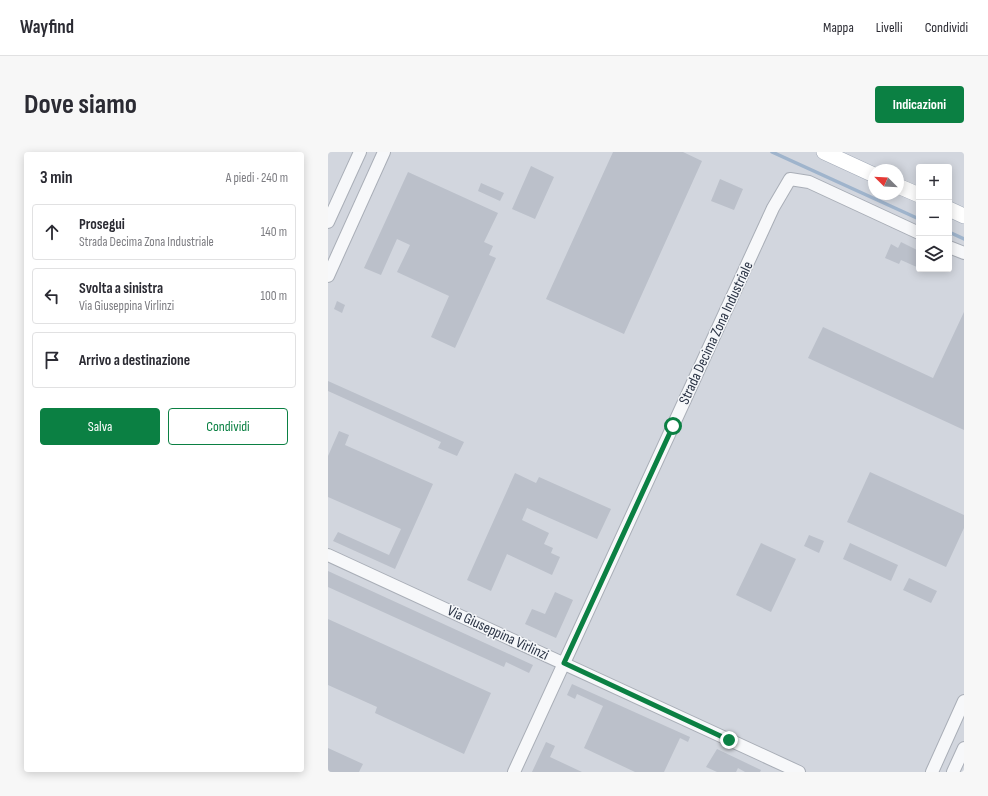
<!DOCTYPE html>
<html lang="it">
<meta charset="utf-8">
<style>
body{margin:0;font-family:"Sofia Sans Condensed",sans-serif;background:#f7f7f7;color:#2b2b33}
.controls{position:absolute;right:12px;top:12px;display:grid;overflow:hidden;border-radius:4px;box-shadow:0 2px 10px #0003}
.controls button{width:36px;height:36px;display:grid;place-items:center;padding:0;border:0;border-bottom:1px solid #e1e1e2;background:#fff;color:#2b2b33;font:20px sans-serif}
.compass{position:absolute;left:540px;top:12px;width:36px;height:36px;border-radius:50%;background:#fff;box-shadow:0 2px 10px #0003;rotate:294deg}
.stop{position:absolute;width:12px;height:12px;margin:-9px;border:3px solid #0b8043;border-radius:50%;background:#fff}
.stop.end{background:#0b8043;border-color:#fff;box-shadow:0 1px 4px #0008}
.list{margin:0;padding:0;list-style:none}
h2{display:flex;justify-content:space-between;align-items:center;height:52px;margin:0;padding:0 16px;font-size:17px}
h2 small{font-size:13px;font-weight:400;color:#7c7c81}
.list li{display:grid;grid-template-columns:26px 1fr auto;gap:12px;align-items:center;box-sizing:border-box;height:56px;margin:0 8px 8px;padding:0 8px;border:1px solid #e1e1e2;border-radius:4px}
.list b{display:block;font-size:15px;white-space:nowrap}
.list p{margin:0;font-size:13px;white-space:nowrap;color:#7c7c81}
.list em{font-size:13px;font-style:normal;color:#7c7c81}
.actions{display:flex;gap:8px;padding:12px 16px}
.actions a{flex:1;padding:9px 0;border:1px solid #0b8043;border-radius:4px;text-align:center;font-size:14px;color:#0b8043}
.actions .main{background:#0b8043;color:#fff}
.icon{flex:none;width:22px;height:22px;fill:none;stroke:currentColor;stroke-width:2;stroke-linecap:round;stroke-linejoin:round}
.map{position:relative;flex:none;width:636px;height:620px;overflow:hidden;border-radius:4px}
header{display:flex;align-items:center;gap:24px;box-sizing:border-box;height:56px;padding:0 20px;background:#fff;border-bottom:1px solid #e1e1e2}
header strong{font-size:19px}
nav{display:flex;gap:22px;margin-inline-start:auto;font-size:14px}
.intro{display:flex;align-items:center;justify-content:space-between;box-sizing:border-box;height:96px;padding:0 24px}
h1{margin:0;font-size:28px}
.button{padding:10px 18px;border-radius:4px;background:#0b8043;color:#fff;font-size:14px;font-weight:700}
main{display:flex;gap:24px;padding:0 24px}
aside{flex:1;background:#fff;border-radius:4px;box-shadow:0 2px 10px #0003}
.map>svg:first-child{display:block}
</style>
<header>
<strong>Wayfind</strong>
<nav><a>Mappa</a><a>Livelli</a><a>Condividi</a></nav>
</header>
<div class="intro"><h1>Dove siamo</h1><a class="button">Indicazioni</a></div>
<main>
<aside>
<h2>3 min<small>A piedi · 240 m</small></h2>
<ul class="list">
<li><svg class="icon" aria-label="ahead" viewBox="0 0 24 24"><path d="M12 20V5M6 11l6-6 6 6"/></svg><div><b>Prosegui</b><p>Strada Decima Zona Industriale</p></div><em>140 m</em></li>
<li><svg class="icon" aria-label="left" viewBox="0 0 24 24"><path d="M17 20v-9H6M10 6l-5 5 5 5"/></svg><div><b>Svolta a sinistra</b><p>Via Giuseppina Virlinzi</p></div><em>100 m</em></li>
<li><svg class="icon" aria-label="arrive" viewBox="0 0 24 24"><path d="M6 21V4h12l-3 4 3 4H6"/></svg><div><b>Arrivo a destinazione</b></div></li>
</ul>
<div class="actions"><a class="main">Salva</a><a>Condividi</a></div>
</aside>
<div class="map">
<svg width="636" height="620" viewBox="0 0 636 620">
<rect width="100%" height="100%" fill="#e4e7ec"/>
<path fill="#d2d6de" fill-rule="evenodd" d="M0 0H636V620H0ZM591 15H621V117H591ZM546 18H570V42H546Z"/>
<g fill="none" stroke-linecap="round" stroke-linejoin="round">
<path stroke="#9fb4cc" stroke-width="3.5" d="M444 0 591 67
M621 80 636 87"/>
</g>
<path fill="#bbc0ca" d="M285 0H355L374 9 296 182 218 147Z
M203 14 226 25 207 67 184 57Z
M80 20 170 61 156 90 165 94 161 103 168 106 127 196 103 185 121 144 69 120 82 93 69 87 53 123 36 116Z
M392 27 415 37 406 58 383 49Z
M153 31 176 41 172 49 150 39Z
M573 90 591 99V116L573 108 571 112 557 106 563 92 570 96Z
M9 149 17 153 14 161 6 157Z
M636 160V278L480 206 495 175 605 226Z
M0 229 136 290 129 304 110 296 113 290 0 239Z
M11 279 21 283 17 293 105 332 67 417 5 389 10 380 61 403 73 377 0 345V304Z
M542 320 636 363V376L618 415 519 370Z
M187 321 208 331 211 325 283 357 269 387 199 356 194 368 221 381 216 392 225 396 223 401 232 405 224 423 179 402 163 439 139 428Z
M481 383 496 389 491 401 476 394Z
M433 391 468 407 443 460 408 443Z
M522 391 570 413 563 429 515 407Z
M0 419 205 513 201 521 178 510 176 515 0 435Z
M581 426 609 439 603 451 575 438Z
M227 440 245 448 228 486 197 472 204 457 217 462Z
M0 467 163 541 136 602 47 561 49 555 0 533Z
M244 532 362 585 360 590 352 586 336 620H307L256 596 275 554 249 542 247 547 239 543Z
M218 590 227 594 222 605 254 620H204Z
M0 596 35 612 31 620H0Z
M389 597 433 618 432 620H417L410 616 408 620H389L378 615Z"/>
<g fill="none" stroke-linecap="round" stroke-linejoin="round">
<defs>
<path id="minor" d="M0 70 32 0
M621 95 636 101
M0 124 56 0
M0 403 471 620
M186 620 445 56 462 27 481 30 591 81
M604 620 636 549
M625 620 636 596"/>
<path id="major" d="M496 0 546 23
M570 34 591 43
M621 57 636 64"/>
</defs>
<use href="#minor" stroke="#a9aeb7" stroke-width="14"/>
<use href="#major" stroke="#a3abb8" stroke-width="16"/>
<use href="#minor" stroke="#f7f8fa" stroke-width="12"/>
<use href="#major" stroke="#fff" stroke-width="15"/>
</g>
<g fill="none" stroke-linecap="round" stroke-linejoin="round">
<path stroke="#0b8043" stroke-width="5" d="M345 274 236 511 401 588"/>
</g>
<g text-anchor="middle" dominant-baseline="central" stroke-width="3" stroke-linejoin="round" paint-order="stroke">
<g font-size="15" fill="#2b3445" stroke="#f4f6f9">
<text transform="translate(388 181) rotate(-65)">Strada Decima Zona Industriale</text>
<text transform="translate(170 481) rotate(25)">Via Giuseppina Virlinzi</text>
</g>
</g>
</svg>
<div class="controls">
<button>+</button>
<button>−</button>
<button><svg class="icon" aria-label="layers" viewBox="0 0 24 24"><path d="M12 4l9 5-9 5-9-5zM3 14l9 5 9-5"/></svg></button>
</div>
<svg class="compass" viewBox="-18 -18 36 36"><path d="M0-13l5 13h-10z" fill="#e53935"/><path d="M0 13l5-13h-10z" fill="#7c7c81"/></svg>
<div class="stop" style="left:345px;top:274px"></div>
<div class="stop end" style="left:401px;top:588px"></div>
</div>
</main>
